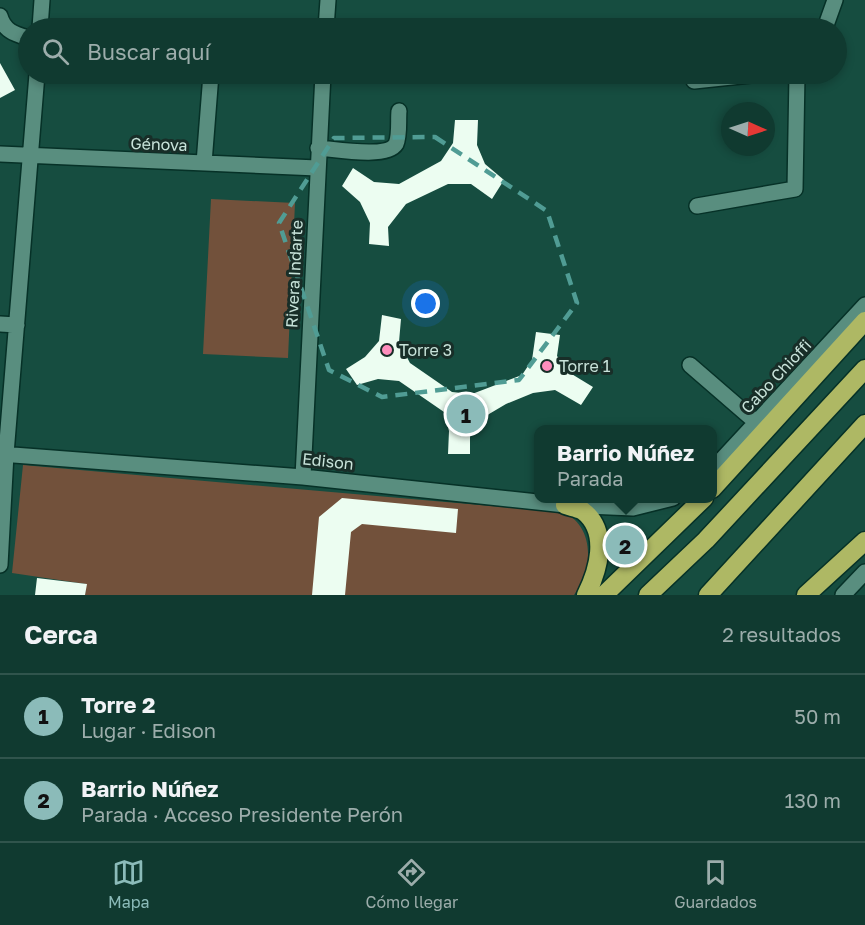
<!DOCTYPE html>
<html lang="es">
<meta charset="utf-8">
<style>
body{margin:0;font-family:"Golos Text",sans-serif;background:#1e453c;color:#f1f3f6}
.compass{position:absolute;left:721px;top:102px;width:54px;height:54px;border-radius:50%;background:#103a30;box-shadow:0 3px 9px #0003;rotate:93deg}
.you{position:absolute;left:426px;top:304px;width:21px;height:21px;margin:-15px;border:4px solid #fff;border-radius:50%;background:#1a73e8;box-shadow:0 0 0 9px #1a73e833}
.badge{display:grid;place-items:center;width:39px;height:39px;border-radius:50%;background:#8bbbb9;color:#111;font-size:20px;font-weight:700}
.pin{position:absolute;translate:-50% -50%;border:3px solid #fff;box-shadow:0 2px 6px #0006}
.popup{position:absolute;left:534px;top:425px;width:183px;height:78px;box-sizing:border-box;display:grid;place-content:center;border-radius:12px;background:#103a30;filter:drop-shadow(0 2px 4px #0005);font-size:20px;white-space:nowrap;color:#9cadab}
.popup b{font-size:22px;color:#f1f3f6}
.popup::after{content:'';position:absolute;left:50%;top:100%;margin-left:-12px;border:12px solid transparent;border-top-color:#103a30}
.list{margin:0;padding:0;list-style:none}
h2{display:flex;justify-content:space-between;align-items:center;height:78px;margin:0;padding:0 24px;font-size:26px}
h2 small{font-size:20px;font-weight:400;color:#9cadab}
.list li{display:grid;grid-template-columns:39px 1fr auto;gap:18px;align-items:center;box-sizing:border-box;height:84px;padding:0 24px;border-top:2px solid #30544c}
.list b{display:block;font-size:22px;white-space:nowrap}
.list p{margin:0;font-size:20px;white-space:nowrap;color:#9cadab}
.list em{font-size:20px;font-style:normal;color:#9cadab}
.icon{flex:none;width:33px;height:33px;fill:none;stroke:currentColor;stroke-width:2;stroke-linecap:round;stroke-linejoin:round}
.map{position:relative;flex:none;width:865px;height:595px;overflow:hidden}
.search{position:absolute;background:#103a30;box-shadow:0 3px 9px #0003;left:18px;right:18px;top:18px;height:66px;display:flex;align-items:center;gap:15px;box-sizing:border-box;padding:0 21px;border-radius:33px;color:#9cadab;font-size:22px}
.sheet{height:246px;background:#103a30}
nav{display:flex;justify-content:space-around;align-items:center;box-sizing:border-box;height:84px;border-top:2px solid #30544c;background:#103a30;font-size:16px;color:#9cadab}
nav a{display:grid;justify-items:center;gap:3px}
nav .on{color:#8bbbb9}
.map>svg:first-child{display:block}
</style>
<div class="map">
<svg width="865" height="595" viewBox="0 0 865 595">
<rect width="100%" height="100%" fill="#164d40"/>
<path fill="#72513b" d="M211 199 295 203 288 358 203 354Z
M23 465 503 507C520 508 542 505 558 510 596 523 594 569 574 595H85L86 584 12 573Z"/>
<path fill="#ecfdf1" d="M0 63 15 90 0 98Z
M455 120H478L477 145 485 164 504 180 492 199 471 184H448L406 204 388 227 389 246 369 244 370 223 360 202 342 186 353 168 374 182 399 184 441 161 453 143Z
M382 315 401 319 399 342 410 363 452 392 472 394 522 375 532 360 536 332 560 335 557 356 570 373 593 387 581 405 555 390 533 393 506 404 484 417 470 432V454H448L449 431 444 412 399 381 378 379 357 385 346 369 365 357 379 341Z
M342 498 458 509 456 533 362 524 351 532 345 595H312L319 517Z
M37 578 87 584 85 595H35Z"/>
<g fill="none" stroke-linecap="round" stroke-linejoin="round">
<defs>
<path id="minor" d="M0 16C4 31 15 34 28 38
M40 28 42 0
M326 28 328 0
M825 28 835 0
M694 81 760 74
M318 148C334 149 387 159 396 144 400 135 398 120 399 111
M0 154 317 168
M204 163 211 74
M697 206 795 189 797 74
M0 324 17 325
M690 365 757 423
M0 454 303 477 565 505 633 508 673 498
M712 470 865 305
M303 477 323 74
M0 565 6 454 37 74
M843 595 865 572"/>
<path id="highway" d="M712 489 865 321
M565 505C570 507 578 508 583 511 610 532 598 571 586 595
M604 595 704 498
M648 595 706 540 865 369
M708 595 865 424
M806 595 865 541"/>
</defs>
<use href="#minor" stroke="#063127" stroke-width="18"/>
<use href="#highway" stroke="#063127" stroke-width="21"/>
<use href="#minor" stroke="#598e7f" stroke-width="15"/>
<use href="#highway" stroke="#aeb864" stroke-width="18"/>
</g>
<path fill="none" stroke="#509c94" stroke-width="4.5" stroke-dasharray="12 8" stroke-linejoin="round" d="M435 137 547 211 577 303 519 380 382 397 329 370 279 223 334 138Z"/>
<g fill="#fe8ebd" stroke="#182e28" stroke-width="2">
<circle cx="387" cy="350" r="6"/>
<circle cx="547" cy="366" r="6"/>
</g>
<g text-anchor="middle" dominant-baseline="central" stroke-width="6" stroke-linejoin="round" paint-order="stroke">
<g font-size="16" fill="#c8e3da" stroke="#182e28">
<text transform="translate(159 144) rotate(2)">Génova</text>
<text transform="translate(294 274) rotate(-87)">Rivera Indarte</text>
<text transform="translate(776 376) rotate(-47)">Cabo Chioffi</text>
<text transform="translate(328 461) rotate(6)">Edison</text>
</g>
<g font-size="16" fill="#c8e3da" stroke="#182e28" text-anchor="start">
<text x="399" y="350">Torre 3</text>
<text x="559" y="366">Torre 1</text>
</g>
</g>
</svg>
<svg class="compass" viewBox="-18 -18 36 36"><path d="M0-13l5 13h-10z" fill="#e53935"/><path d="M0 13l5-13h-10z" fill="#9cadab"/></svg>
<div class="you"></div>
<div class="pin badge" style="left:466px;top:414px">1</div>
<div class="pin badge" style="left:625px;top:545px">2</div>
<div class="popup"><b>Barrio Núñez</b>Parada</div>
<div class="search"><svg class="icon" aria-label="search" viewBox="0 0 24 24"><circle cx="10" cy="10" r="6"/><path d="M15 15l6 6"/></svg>Buscar aquí</div>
</div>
<section class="sheet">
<h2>Cerca<small>2 resultados</small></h2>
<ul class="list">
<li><span class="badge">1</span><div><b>Torre 2</b><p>Lugar · Edison</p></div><em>50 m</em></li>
<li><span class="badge">2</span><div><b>Barrio Núñez</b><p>Parada · Acceso Presidente Perón</p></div><em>130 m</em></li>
</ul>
</section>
<nav>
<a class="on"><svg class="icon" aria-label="map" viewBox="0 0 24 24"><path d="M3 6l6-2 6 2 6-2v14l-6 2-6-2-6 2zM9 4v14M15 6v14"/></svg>Mapa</a>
<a><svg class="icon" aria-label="directions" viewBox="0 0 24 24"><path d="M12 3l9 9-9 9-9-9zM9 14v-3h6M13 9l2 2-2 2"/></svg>Cómo llegar</a>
<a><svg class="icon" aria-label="saved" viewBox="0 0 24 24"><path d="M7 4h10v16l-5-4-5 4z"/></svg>Guardados</a>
</nav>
